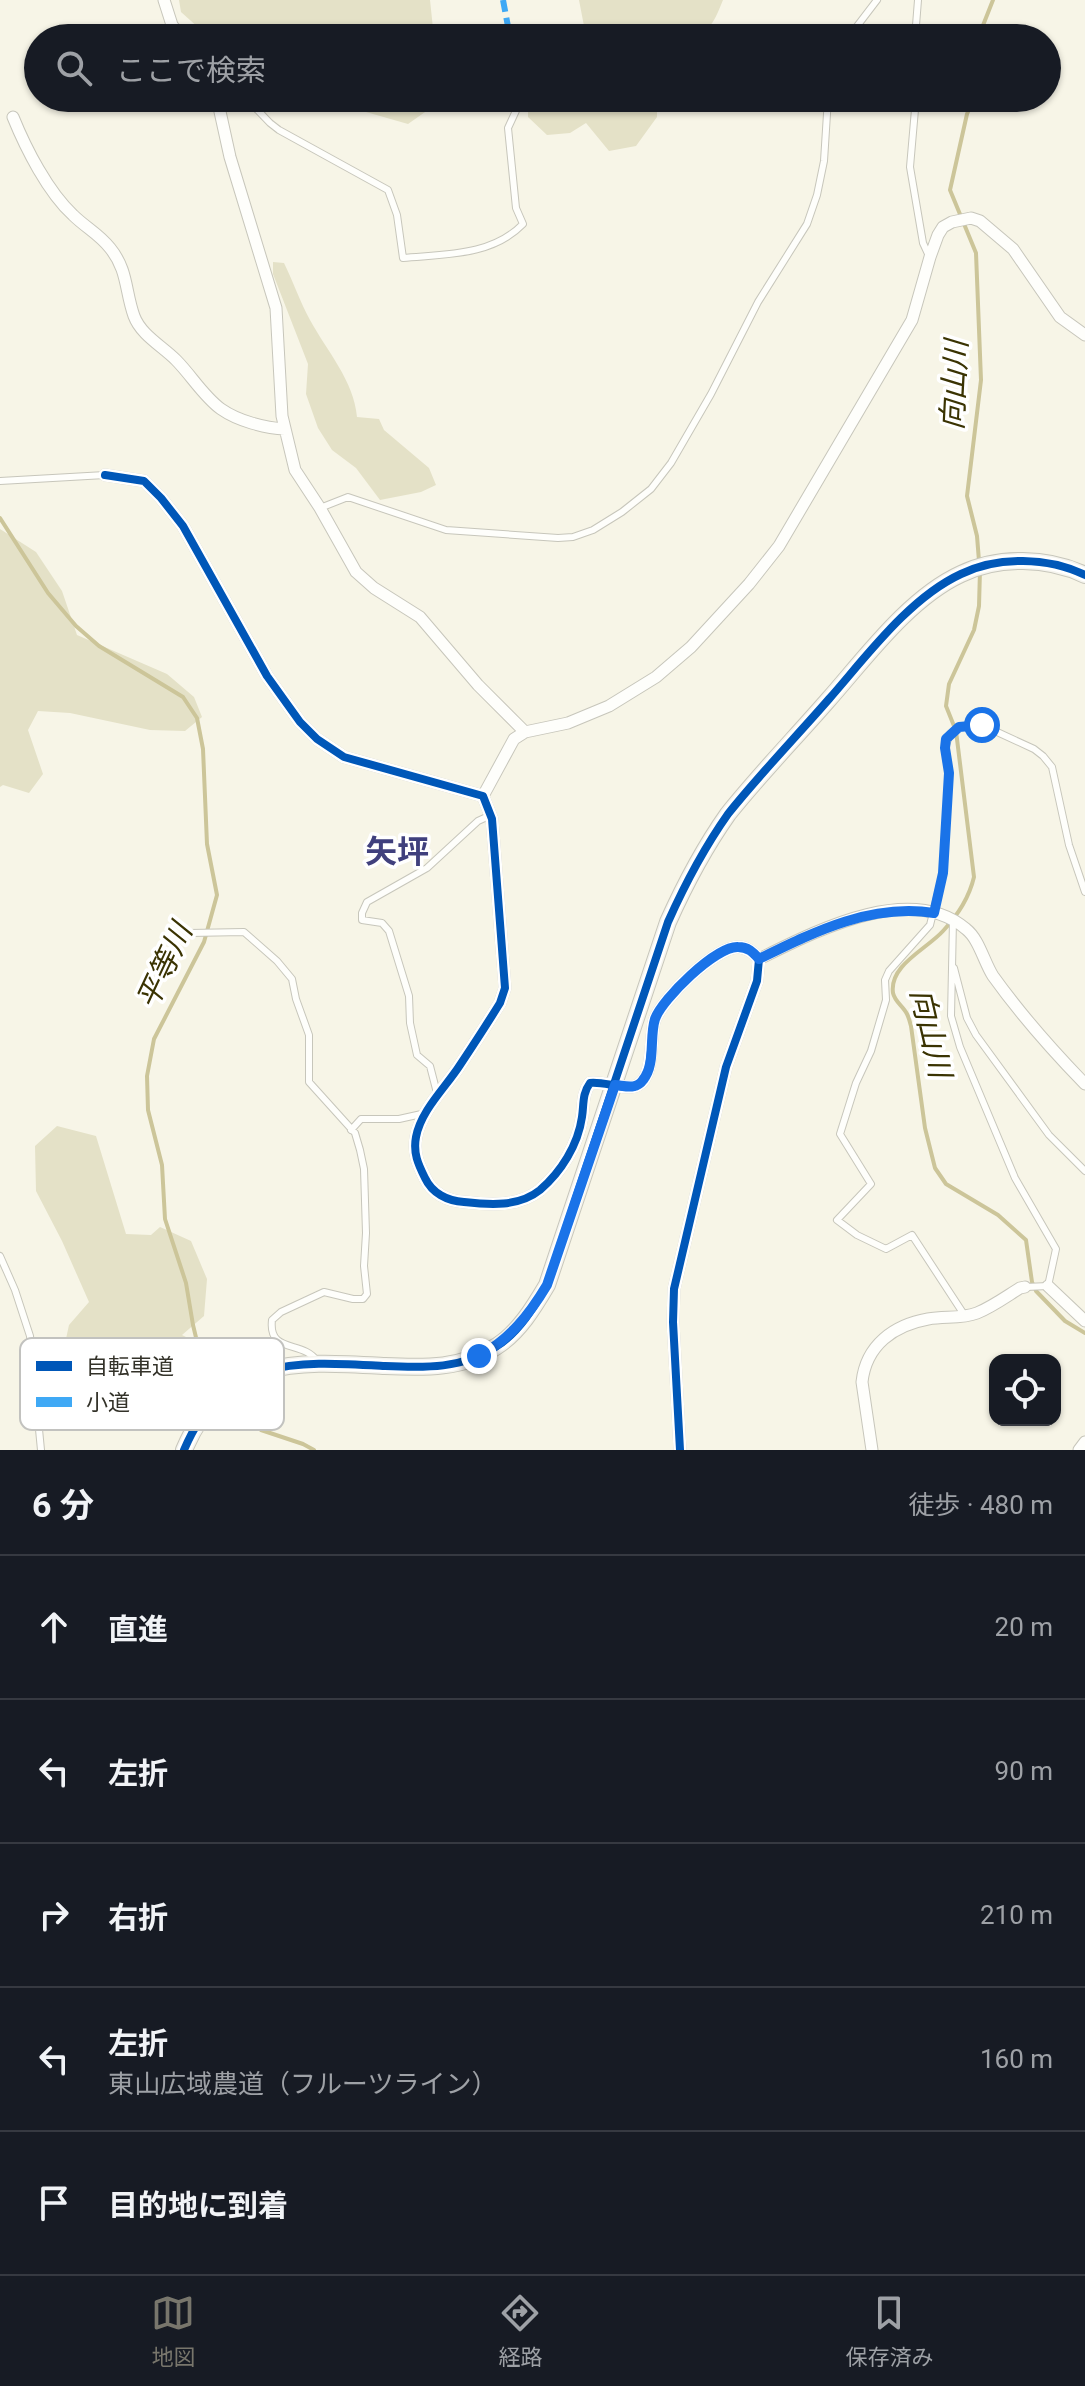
<!DOCTYPE html>
<html lang="ja">
<meta charset="utf-8">
<style>
body{margin:0;font-family:Roboto,"Noto Sans JP",sans-serif;background:#20242c;color:#f1f3f6}
.controls{position:absolute;right:24px;bottom:24px;display:grid;overflow:hidden;border-radius:16px;box-shadow:0 2px 6px #0004}
.controls button{width:72px;height:72px;display:grid;place-items:center;padding:0;border:0;border-bottom:2px solid #363941;background:#171b24;color:#f1f3f6;font:40px sans-serif}
.stop{position:absolute;width:24px;height:24px;margin:-18px;border:6px solid #1a73e8;border-radius:50%;background:#fff}
.stop.end{background:#1a73e8;border-color:#fff;box-shadow:0 2px 8px #0008}
.list{margin:0;padding:0;list-style:none}
h2{display:flex;justify-content:space-between;align-items:center;height:104px;margin:0;padding:0 32px;font-size:34px}
h2 small{font-size:26px;font-weight:400;color:#9ea1a6}
.list li{display:grid;grid-template-columns:52px 1fr auto;gap:24px;align-items:center;box-sizing:border-box;height:144px;padding:0 32px;border-top:2px solid #363941}
.list b{display:block;font-size:30px;white-space:nowrap}
.list p{margin:0;font-size:26px;white-space:nowrap;color:#9ea1a6}
.list em{font-size:26px;font-style:normal;color:#9ea1a6}
.icon{flex:none;width:44px;height:44px;fill:none;stroke:currentColor;stroke-width:2;stroke-linecap:round;stroke-linejoin:round}
.map{position:relative;flex:none;width:1085px;height:1450px;overflow:hidden}
.search{position:absolute;background:#171b24;box-shadow:0 2px 6px #0004;left:24px;right:24px;top:24px;height:88px;display:flex;align-items:center;gap:20px;box-sizing:border-box;padding:0 28px;border-radius:44px;color:#9ea1a6;font-size:30px}
.sheet{height:824px;background:#171b24}
nav{display:flex;justify-content:space-around;align-items:center;box-sizing:border-box;height:112px;border-top:2px solid #363941;background:#171b24;font-size:22px;color:#9ea1a6}
nav a{display:grid;justify-items:center;gap:4px}
nav .on{color:#78766c}
.map>svg:first-child{display:block}
</style>
<div class="map">
<svg width="1085" height="1450" viewBox="0 0 1085 1450">
<rect width="100%" height="100%" fill="#f7f5e7"/>
<path fill="#e4e1c7" d="M179 0H430L434 38H210L181 12Z
M579 0H723C709 35 707 34 669 34L667 38H576L584 26Z
M317 98H445L408 124Z
M528 98H657V117L636 146 609 151 586 123 570 133 547 135 528 117Z
M273 262 284 263C293 281 300 302 310 320 327 351 354 381 357 417L379 419 384 430 429 468 436 485 421 492 380 500 356 468 332 450 318 428 306 394 308 364 273 274Z
M0 529 36 552 62 591 77 635 167 674 194 697 202 717 185 731 150 730 70 713 38 711 28 730 43 774 29 793 3 785 0 787Z
M57 1126 96 1136 126 1234 151 1235 160 1227 191 1241 207 1279 204 1316 182 1335C208 1349 220 1348 219 1381L177 1391 149 1372 64 1348 69 1325 89 1302 62 1241 36 1191 35 1146Z"/>
<g fill="none" stroke-linecap="round" stroke-linejoin="round">
<path stroke="#ccc599" stroke-width="4" d="M978 38 993 0
M974 98 967 114 950 190 976 253 981 380 967 496 977 536 979 561
M0 518 48 593 76 626 99 646 183 697 197 718 203 749 207 844 217 895 204 942 154 1039 147 1076 148 1110 162 1165 165 1219 186 1283 193 1325 207 1383 219 1393
M980 570 979 606 974 630 949 684 946 706 956 731 974 877C969 898 958 915 943 931 927 949 889 965 893 993 895 1002 903 1006 907 1014 909 1018 910 1022 911 1026L925 1128 935 1168 946 1184 998 1215 1026 1240 1032 1282 1036 1291 1065 1321 1085 1333
M226 1398 261 1430 303 1444 314 1450"/>
<defs>
<path id="lane" d="M510 37V38
M848 38 877 0
M915 38 918 0
M246 98 270 123 279 130 388 190 397 215 403 258C445 254 492 256 523 224L516 208 508 128 520 102 519 98
M916 98 910 167 923 243 929 256
M0 481 105 475
M320 508 348 497 446 530 558 538 573 537 593 530 622 512 651 489 671 463 711 394 758 302 807 224 817 195 824 161 828 98
M953 920 951 1016 960 1047 1015 1178 1056 1249 1048 1286 1026 1287
M190 933 244 932 277 961 292 979 296 999 309 1035V1082L355 1133 360 1150 364 1169 366 1233 364 1266 367 1294 363 1299H353L324 1292 281 1312 272 1320C268 1354 303 1340 317 1361
M954 968 967 1018 976 1035 1049 1135 1085 1171
M437 1093 430 1066 417 1055 410 1023 409 996 389 931 382 923 362 920V913L367 902 427 868 478 821 491 815
M351 1130 361 1119H399L426 1113
M0 1256 15 1290 30 1336 41 1450
M965 1316 912 1235 886 1249 857 1235 837 1220 871 1184 840 1134 856 1083 871 1051 886 1000 885 980 889 971 930 925 943 873 949 773 945 748 950 734 959 727 982 725 1034 749 1043 756 1052 767 1069 845 1085 892"/>
<path id="street" d="M164 0 172 25 182 38
M217 98 230 157 276 308 282 416 295 470 320 508 356 572 374 588 420 617 478 685 525 732
M13 117C26 149 48 192 73 215 85 227 99 234 110 248 128 270 125 291 134 316 141 335 162 346 176 360 191 375 204 397 221 409 238 421 265 428 285 429
M105 475 144 481 161 498 183 526 267 676 300 722 317 739 344 757 483 796 492 819 505 988 500 1003C487 1024 474 1044 460 1065 446 1087 421 1110 416 1137 413 1153 418 1164 425 1178 432 1193 447 1201 464 1202 490 1205 519 1207 540 1190 561 1172 578 1145 582 1117 584 1104 582 1094 590 1083 603 1081 628 1091 638 1085 654 1077 650 1038 654 1022 660 1000 716 946 739 947 748 948 753 952 759 959L757 981 726 1067 674 1289 673 1322 680 1450
M483 796 514 739 525 732 568 723 609 706 656 677 691 647 749 584 779 546 912 320 930 257 938 235 943 227 952 222 971 218 980 221 1013 249 1060 317 1085 335
M759 959C814 932 910 881 966 929 979 939 984 962 993 976 1021 1015 1052 1050 1085 1084
M1048 1286 1085 1321
M872 1450 862 1382C866 1345 894 1325 928 1319 945 1316 961 1319 977 1313 992 1307 1007 1296 1020 1288L1025 1287
M1079 1450 1085 1442"/>
<path id="secondary" d="M184 1450C224 1355 297 1361 385 1366 425 1368 463 1369 497 1346 519 1332 534 1307 547 1285L668 922C685 884 704 848 728 814 760 774 795 738 829 699 866 657 909 598 961 574 998 556 1048 557 1085 575"/>
</defs>
<use href="#lane" stroke="#c7c6bb" stroke-width="8"/>
<use href="#street" stroke="#c7c6bb" stroke-width="13"/>
<use href="#secondary" stroke="#c7c6bb" stroke-width="18"/>
<use href="#lane" stroke="#fefefb" stroke-width="6"/>
<use href="#street" stroke="#fefefb" stroke-width="11"/>
<use href="#secondary" stroke="#f6f5ef" stroke-width="16"/>
<path stroke="#3fa9f5" stroke-width="6" stroke-dasharray="12 6" stroke-linecap="butt" d="M503 0 510 37"/>
<defs>
<path id="cycleway" d="M105 475 144 481 161 498 183 526 267 676 300 722 317 739 344 757 483 796 492 819 505 988 500 1003C487 1024 474 1044 460 1065 446 1087 421 1110 416 1137 413 1153 418 1164 425 1178 432 1193 447 1201 464 1202 490 1205 519 1207 540 1190 561 1172 578 1145 582 1117 584 1104 582 1094 590 1083 603 1081 628 1091 638 1085 654 1077 650 1038 654 1022 660 1000 716 946 739 947 748 948 753 952 759 959L757 981 726 1067 674 1289 673 1322 680 1450
M184 1450C224 1355 297 1361 385 1366 425 1368 463 1369 497 1346 519 1332 534 1307 547 1285L668 922C685 884 704 848 728 814 760 774 795 738 829 699 866 657 909 598 961 574 998 556 1048 557 1085 575"/>
</defs>
<use href="#cycleway" stroke="#fff" stroke-width="13"/>
<use href="#cycleway" stroke="#0057b8" stroke-width="8"/>
</g>
<g fill="none" stroke-linecap="round" stroke-linejoin="round">
<path stroke="#1a73e8" stroke-width="10" d="M479 1356C510 1339 529 1315 547 1285L615 1085C626 1086 636 1090 643 1080 656 1064 649 1038 655 1019 662 999 716 946 738 947 748 947 753 952 759 959 814 932 871 903 934 913L943 873 949 773 945 748 946 739 959 727 982 725"/>
</g>
<g text-anchor="middle" dominant-baseline="central" stroke-width="7" stroke-linejoin="round" paint-order="stroke">
<g font-size="30" font-style="italic" fill="#3a3302" stroke="#fff">
<text transform="translate(954 385) rotate(-87)">向山川</text>
<text transform="translate(164 966) rotate(-65)">平等川</text>
<text transform="translate(931 1033) rotate(77)">向山川</text>
</g>
<g font-size="32" font-weight="bold" fill="#40407d" stroke="#fff">
<text x="397" y="852">矢坪</text>
</g>
</g>
<rect x="20" y="1338" width="264" height="92" rx="12" fill="#fff" stroke="#c2c2bf" stroke-width="2"/>
<rect x="36" y="1361" width="36" height="10" fill="#0057b8"/>
<rect x="36" y="1397" width="36" height="10" fill="#3fa9f5"/>
<g font-size="22" fill="#333229">
<text x="86" y="1374">自転車道</text>
<text x="86" y="1410">小道</text>
</g>
</svg>
<div class="controls">
<button><svg class="icon" aria-label="locate" viewBox="0 0 24 24"><circle cx="12" cy="12" r="6"/><path d="M12 2v4M12 18v4M2 12h4M18 12h4"/></svg></button>
</div>
<div class="stop" style="left:982px;top:725px"></div>
<div class="stop end" style="left:479px;top:1356px"></div>
<div class="search"><svg class="icon" aria-label="search" viewBox="0 0 24 24"><circle cx="10" cy="10" r="6"/><path d="M15 15l6 6"/></svg>ここで検索</div>
</div>
<section class="sheet">
<h2>6 分<small>徒歩 · 480 m</small></h2>
<ul class="list">
<li><svg class="icon" aria-label="ahead" viewBox="0 0 24 24"><path d="M12 20V5M6 11l6-6 6 6"/></svg><div><b>直進</b></div><em>20 m</em></li>
<li><svg class="icon" aria-label="left" viewBox="0 0 24 24"><path d="M17 20v-9H6M10 6l-5 5 5 5"/></svg><div><b>左折</b></div><em>90 m</em></li>
<li><svg class="icon" aria-label="right" viewBox="0 0 24 24"><path d="M7 20v-9h11M14 6l5 5-5 5"/></svg><div><b>右折</b></div><em>210 m</em></li>
<li><svg class="icon" aria-label="left" viewBox="0 0 24 24"><path d="M17 20v-9H6M10 6l-5 5 5 5"/></svg><div><b>左折</b><p>東山広域農道（フルーツライン）</p></div><em>160 m</em></li>
<li><svg class="icon" aria-label="arrive" viewBox="0 0 24 24"><path d="M6 21V4h12l-3 4 3 4H6"/></svg><div><b>目的地に到着</b></div></li>
</ul>
</section>
<nav>
<a class="on"><svg class="icon" aria-label="map" viewBox="0 0 24 24"><path d="M3 6l6-2 6 2 6-2v14l-6 2-6-2-6 2zM9 4v14M15 6v14"/></svg>地図</a>
<a><svg class="icon" aria-label="directions" viewBox="0 0 24 24"><path d="M12 3l9 9-9 9-9-9zM9 14v-3h6M13 9l2 2-2 2"/></svg>経路</a>
<a><svg class="icon" aria-label="saved" viewBox="0 0 24 24"><path d="M7 4h10v16l-5-4-5 4z"/></svg>保存済み</a>
</nav>
